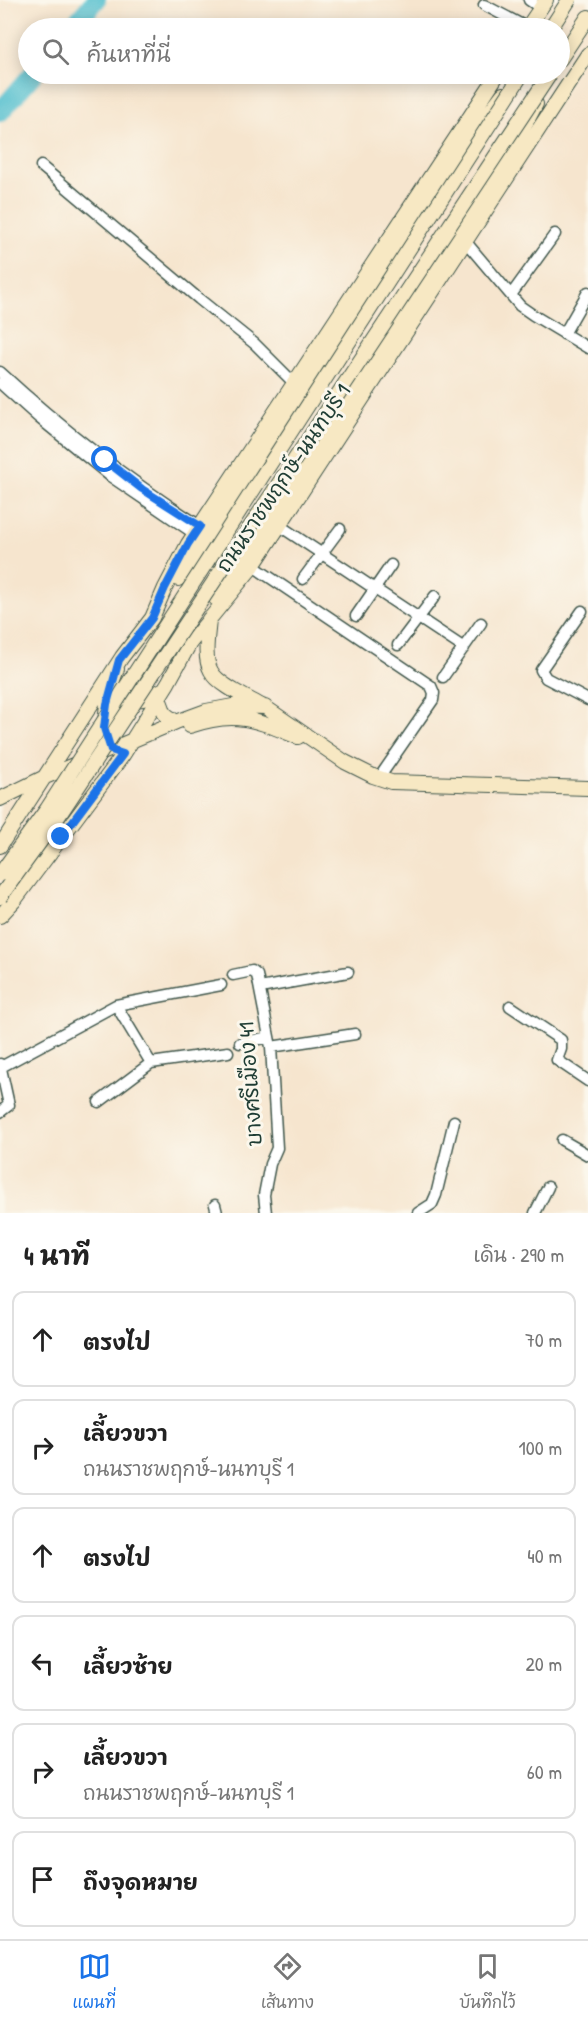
<!DOCTYPE html>
<html lang="th">
<meta charset="utf-8">
<style>
body{margin:0;font-family:"Patrick Hand","Playpen Sans Thai",sans-serif;background:#f2f2f2;color:#222}
.stop{position:absolute;width:18px;height:18px;margin:-14px;border:4px solid #1a73e8;border-radius:50%;background:#fff}
.stop.end{background:#1a73e8;border-color:#fff;box-shadow:0 2px 6px #0008}
.list{margin:0;padding:0;list-style:none}
h2{display:flex;justify-content:space-between;align-items:center;height:78px;margin:0;padding:0 24px;font-size:26px}
h2 small{font-size:20px;font-weight:400;color:#767676}
.list li{display:grid;grid-template-columns:39px 1fr auto;gap:18px;align-items:center;box-sizing:border-box;height:96px;margin:0 12px 12px;padding:0 12px;border:2px solid #e0e0e0;border-radius:12px}
.list b{display:block;font-size:22px;white-space:nowrap}
.list p{margin:0;font-size:20px;white-space:nowrap;color:#767676}
.list em{font-size:20px;font-style:normal;color:#767676}
.icon{flex:none;width:33px;height:33px;fill:none;stroke:currentColor;stroke-width:2;stroke-linecap:round;stroke-linejoin:round}
.map{position:relative;flex:none;width:588px;height:1213px;overflow:hidden}
.search{position:absolute;background:#fff;box-shadow:0 3px 15px #0003;left:18px;right:18px;top:18px;height:66px;display:flex;align-items:center;gap:15px;box-sizing:border-box;padding:0 21px;border-radius:33px;color:#767676;font-size:22px}
.sheet{height:726px;background:#fff}
nav{display:flex;justify-content:space-around;align-items:center;box-sizing:border-box;height:84px;border-top:2px solid #e0e0e0;background:#fff;font-size:16px;color:#767676}
nav a{display:grid;justify-items:center;gap:3px}
nav .on{color:#1a73e8}
.map>svg:first-child{display:block}
</style>
<div class="map">
<svg width="588" height="1213" viewBox="0 0 588 1213">
<rect width="100%" height="100%" fill="#fbf7ec"/>
<filter id="ink" filterUnits="userSpaceOnUse"><feTurbulence type="fractalNoise" baseFrequency=".0167" numOctaves="2"/><feDisplacementMap in="SourceGraphic" scale="12" xChannelSelector="R" yChannelSelector="G"/><feConvolveMatrix kernelMatrix="1 2 1 2 8 2 1 2 1" color-interpolation-filters="sRGB"/></filter>
<filter id="wash" filterUnits="userSpaceOnUse"><feTurbulence type="fractalNoise" baseFrequency=".008" numOctaves="4" result="noise"/><feDisplacementMap in="SourceGraphic" scale="24" xChannelSelector="R" yChannelSelector="G"/><feGaussianBlur stdDeviation="1.35" result="paint"/><feColorMatrix in="noise" values="0 0 0 0 0 0 0 0 0 0 0 0 0 0 0 0 0 1.4 0 .05"/><feComposite in="paint" operator="in"/></filter>
<g filter="url(#wash)">
<rect width="100%" height="100%" fill="#f6e5ce"/>
<g fill="none" stroke-linecap="round" stroke-linejoin="round">
<path stroke="#55c0cf" stroke-width="20" d="M72 28 96 0
M0 112 33 74"/>
</g>
</g>
<g filter="url(#ink)">
<g fill="none" stroke-linecap="round" stroke-linejoin="round">
<defs>
<path id="street" d="M529 0 541 8
M484 5 528 28
M41 166 199 299 255 344 294 383
M465 241 520 306 533 315 588 348
M511 295 555 234
M564 334 588 292
M0 372C63 430 128 480 200 526
M0 383 39 418 110 476 195 534
M280 526 464 648
M253 566 431 686 434 693 433 700 379 778
M303 579 340 529
M582 611 541 670 546 678 588 700
M356 616 391 565
M398 645 435 596
M443 677 481 623
M233 975 252 971 257 975 271 1047 277 1148 270 1164 264 1195 266 1213
M260 988 348 972
M116 1005 151 1063
M510 1006 561 1040V1049L557 1060 588 1081
M240 1043 269 1037
M271 1047 355 1034
M0 1064 9 1105 0 1112
M1 1067 116 1005 221 985
M99 1102 151 1063 228 1052
M562 1140 588 1155
M215 1205 217 1213
M418 1213 432 1204 436 1195 454 1121
M535 1213 548 1187"/>
<path id="secondary" d="M527 28 546 0
M551 28 569 0
M560 59 588 17
M178 579 257 463 460 151 503 94
M216 599 506 160 536 104
M209 619C208 635 203 657 211 671 218 685 248 698 262 706
M117 669 112 683C130 704 140 704 162 690
M159 698 165 714 176 722
M105 722 107 704 112 683
M190 726C236 710 256 720 298 737
M0 799 45 777 176 722 206 711 233 706 265 707 345 762 373 776 391 782 588 788
M0 846 122 657 152 618 165 588 188 544 498 74
M0 916 14 901 123 755 168 683 190 643 253 566 588 54"/>
</defs>
<use href="#street" stroke="#3f564b" stroke-width="13"/>
<use href="#secondary" stroke="#3f564b" stroke-width="16"/>
<use href="#street" stroke="#fff" stroke-width="10"/>
<use href="#secondary" stroke="#f7e8c3" stroke-width="14"/>
<defs>
<path id="secondary-bridge" d="M0 874 47 809 522 74
M0 897 58 817 550 74"/>
</defs>
<use href="#secondary-bridge" stroke="#3f564b" stroke-width="16" stroke-linecap="butt"/>
<use href="#secondary-bridge" stroke="#f7e8c3" stroke-width="14"/>
</g>
</g>
<g fill="none" stroke-linecap="round" stroke-linejoin="round" filter="url(#ink)">
<path stroke="#1a73e8" stroke-width="8" d="M61 837 123 754 111 750 104 728 107 704 119 660 152 618 165 588 188 544 200 526 142 489 105 460"/>
</g>
<g text-anchor="middle" dominant-baseline="central" stroke-width="6" stroke-linejoin="round" paint-order="stroke">
<g font-size="21" fill="#1f3d34" stroke="#fbf7ec">
<text transform="translate(283 478) rotate(-56)">ถนนราชพฤกษ์-นนทบุรี 1</text>
<text transform="translate(250 1084) rotate(-94)">บางศรีเมือง 41</text>
</g>
</g>
</svg>
<div class="stop" style="left:105px;top:460px"></div>
<div class="stop end" style="left:61px;top:837px"></div>
<div class="search"><svg class="icon" aria-label="search" viewBox="0 0 24 24"><circle cx="10" cy="10" r="6"/><path d="M15 15l6 6"/></svg>ค้นหาที่นี่</div>
</div>
<section class="sheet">
<h2>4 นาที<small>เดิน · 290 m</small></h2>
<ul class="list">
<li><svg class="icon" aria-label="ahead" viewBox="0 0 24 24"><path d="M12 20V5M6 11l6-6 6 6"/></svg><div><b>ตรงไป</b></div><em>70 m</em></li>
<li><svg class="icon" aria-label="right" viewBox="0 0 24 24"><path d="M7 20v-9h11M14 6l5 5-5 5"/></svg><div><b>เลี้ยวขวา</b><p>ถนนราชพฤกษ์-นนทบุรี 1</p></div><em>100 m</em></li>
<li><svg class="icon" aria-label="ahead" viewBox="0 0 24 24"><path d="M12 20V5M6 11l6-6 6 6"/></svg><div><b>ตรงไป</b></div><em>40 m</em></li>
<li><svg class="icon" aria-label="left" viewBox="0 0 24 24"><path d="M17 20v-9H6M10 6l-5 5 5 5"/></svg><div><b>เลี้ยวซ้าย</b></div><em>20 m</em></li>
<li><svg class="icon" aria-label="right" viewBox="0 0 24 24"><path d="M7 20v-9h11M14 6l5 5-5 5"/></svg><div><b>เลี้ยวขวา</b><p>ถนนราชพฤกษ์-นนทบุรี 1</p></div><em>60 m</em></li>
<li><svg class="icon" aria-label="arrive" viewBox="0 0 24 24"><path d="M6 21V4h12l-3 4 3 4H6"/></svg><div><b>ถึงจุดหมาย</b></div></li>
</ul>
</section>
<nav>
<a class="on"><svg class="icon" aria-label="map" viewBox="0 0 24 24"><path d="M3 6l6-2 6 2 6-2v14l-6 2-6-2-6 2zM9 4v14M15 6v14"/></svg>แผนที่</a>
<a><svg class="icon" aria-label="directions" viewBox="0 0 24 24"><path d="M12 3l9 9-9 9-9-9zM9 14v-3h6M13 9l2 2-2 2"/></svg>เส้นทาง</a>
<a><svg class="icon" aria-label="saved" viewBox="0 0 24 24"><path d="M7 4h10v16l-5-4-5 4z"/></svg>บันทึกไว้</a>
</nav>
